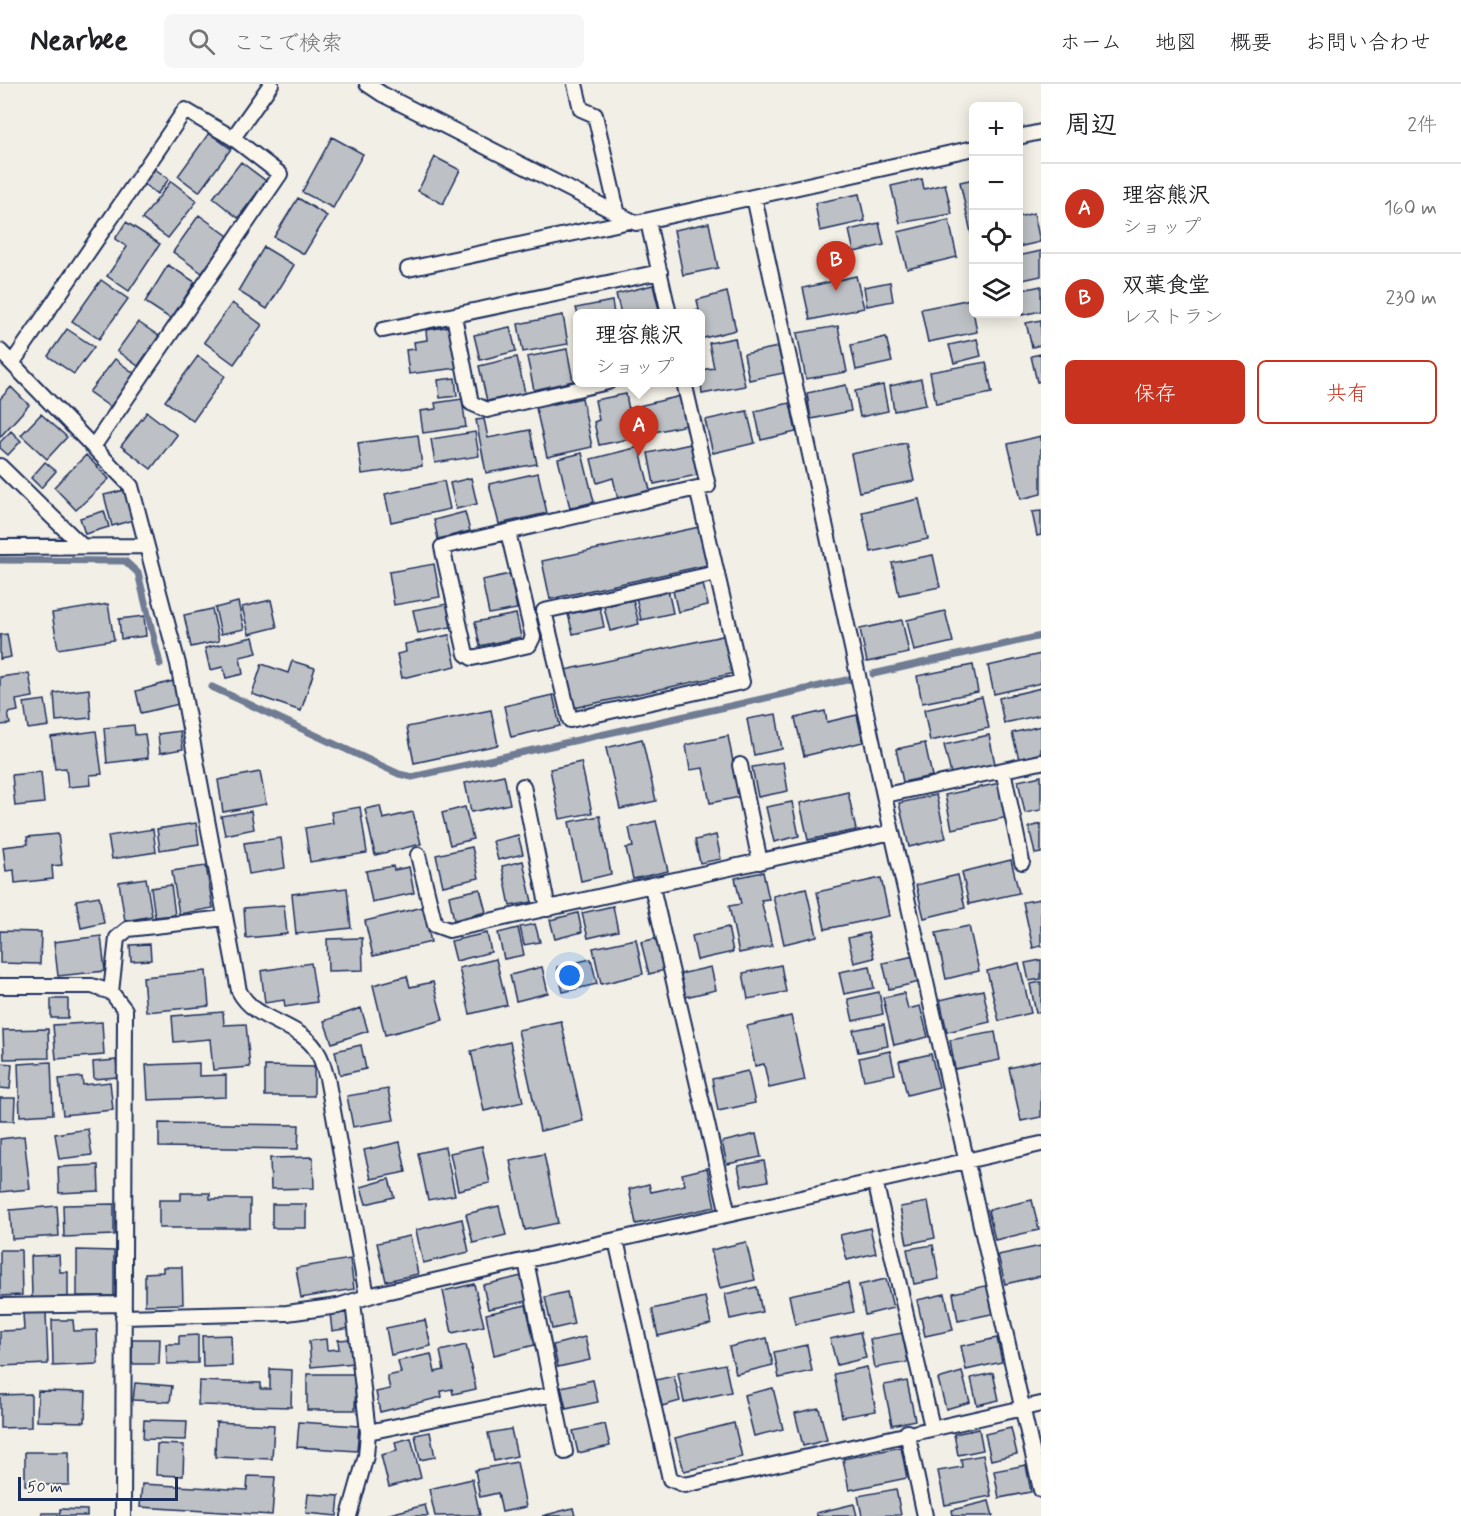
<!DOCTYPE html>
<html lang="ja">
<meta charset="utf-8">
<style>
body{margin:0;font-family:Mynerve,"Klee One",sans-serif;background:#f6f6f6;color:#202124}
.controls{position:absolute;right:18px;top:18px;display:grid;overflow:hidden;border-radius:9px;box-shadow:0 3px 15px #0003}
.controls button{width:54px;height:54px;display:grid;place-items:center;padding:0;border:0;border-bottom:2px solid #e0e0e0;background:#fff;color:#202124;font:30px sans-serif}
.scale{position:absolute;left:18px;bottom:15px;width:160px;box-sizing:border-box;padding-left:6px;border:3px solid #1b2f5e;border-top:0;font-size:16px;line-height:21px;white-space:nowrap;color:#1b2f5e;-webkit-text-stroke:4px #fbf7ec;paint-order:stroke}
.you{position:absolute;left:570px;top:892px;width:21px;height:21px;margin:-15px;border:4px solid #fff;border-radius:50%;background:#1a73e8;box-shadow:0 0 0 9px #1a73e833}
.badge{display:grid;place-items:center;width:39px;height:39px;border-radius:50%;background:#c8321e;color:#fff;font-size:20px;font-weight:700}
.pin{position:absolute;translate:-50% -50px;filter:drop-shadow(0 2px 3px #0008)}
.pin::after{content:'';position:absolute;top:32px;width:21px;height:18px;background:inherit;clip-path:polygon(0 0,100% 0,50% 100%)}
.popup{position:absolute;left:573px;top:225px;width:132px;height:78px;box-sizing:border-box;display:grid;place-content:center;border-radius:9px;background:#fff;filter:drop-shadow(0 2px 4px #0005);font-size:20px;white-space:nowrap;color:#757577}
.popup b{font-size:22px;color:#202124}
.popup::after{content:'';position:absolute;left:50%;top:100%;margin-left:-12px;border:12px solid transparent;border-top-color:#fff}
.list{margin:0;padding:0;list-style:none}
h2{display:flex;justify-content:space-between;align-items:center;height:78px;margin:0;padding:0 24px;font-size:26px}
h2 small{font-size:20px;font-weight:400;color:#757577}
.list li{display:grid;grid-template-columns:39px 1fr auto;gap:18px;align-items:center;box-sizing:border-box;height:90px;padding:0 24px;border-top:2px solid #e0e0e0}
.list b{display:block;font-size:22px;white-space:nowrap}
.list p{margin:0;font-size:20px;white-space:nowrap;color:#757577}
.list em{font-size:20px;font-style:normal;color:#757577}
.actions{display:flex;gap:12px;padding:18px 24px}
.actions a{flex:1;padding:14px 0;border:2px solid #c8321e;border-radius:9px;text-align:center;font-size:21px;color:#c8321e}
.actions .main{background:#c8321e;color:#fff}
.icon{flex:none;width:33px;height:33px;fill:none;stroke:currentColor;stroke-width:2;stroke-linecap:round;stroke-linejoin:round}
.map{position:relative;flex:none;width:1041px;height:1432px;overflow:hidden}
header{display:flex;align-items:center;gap:36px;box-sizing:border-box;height:84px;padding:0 30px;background:#fff;border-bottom:2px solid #e0e0e0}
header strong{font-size:28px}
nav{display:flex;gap:33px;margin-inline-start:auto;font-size:21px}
.search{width:420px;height:54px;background:#f6f6f6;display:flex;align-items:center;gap:15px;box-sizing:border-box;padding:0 21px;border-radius:9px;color:#757577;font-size:22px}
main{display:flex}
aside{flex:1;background:#fff}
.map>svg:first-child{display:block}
</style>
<header>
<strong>Nearbee</strong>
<div class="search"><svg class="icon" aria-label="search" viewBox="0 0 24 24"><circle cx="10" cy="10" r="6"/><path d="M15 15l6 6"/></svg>ここで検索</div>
<nav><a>ホーム</a><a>地図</a><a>概要</a><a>お問い合わせ</a></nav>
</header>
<main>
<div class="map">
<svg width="1041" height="1432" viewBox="0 0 1041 1432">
<rect width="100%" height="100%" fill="#f2efe6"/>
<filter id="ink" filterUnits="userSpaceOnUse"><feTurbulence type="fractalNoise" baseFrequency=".0167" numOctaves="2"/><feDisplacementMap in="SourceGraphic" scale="12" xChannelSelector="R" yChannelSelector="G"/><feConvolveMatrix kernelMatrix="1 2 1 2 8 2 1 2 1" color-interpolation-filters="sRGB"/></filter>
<g filter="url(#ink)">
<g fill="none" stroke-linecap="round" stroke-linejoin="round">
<path stroke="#707b93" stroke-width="7" d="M0 476 125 477 138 489 160 580
M873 590 1041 552
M212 603 399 690 412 693 851 595"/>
</g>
<path fill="#bdc0c4" stroke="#1b2f5e" stroke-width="1.5" d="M209 49 231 65 199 108 178 92Z
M332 53 363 70 333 124 302 108Z
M435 73 460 86 443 120 418 107Z
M241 78 266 97 238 134 213 114Z
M155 85 169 95 157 110 144 100Z
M922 95 924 105 945 100 952 130 900 139 891 102Z
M974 95V149H971L960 98Z
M171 97 197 117 168 154 142 135Z
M859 110 865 137 820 147 815 119Z
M298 114 327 132 304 170 274 153Z
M1034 129 1040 158 1018 163V133Z
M199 131 228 152 202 189 173 168Z
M949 136 957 173 907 185 898 148Z
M126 138 160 160 129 207 107 192 127 163 115 155Z
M709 139 718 184 683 191 674 146Z
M879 139 884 161 854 168 849 146Z
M264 163 294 181 267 225 238 207Z
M1041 167V192L1018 197V172Z
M168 181 195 198 171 235 145 218Z
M856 192 864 224 810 236 803 204Z
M101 196 128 215 99 255 72 237Z
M890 198 893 217 867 222 864 203Z
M653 201 660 230H621L616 210Z
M1041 202V227L1022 231 1018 207Z
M727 208 736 246 700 255V230L686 229 699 226 697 216Z
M971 215 977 248 928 258 921 225Z
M612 217 614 230 578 231 576 224Z
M232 219 262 241 234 280 204 258Z
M563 231 568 260 523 268 518 240Z
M1041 236V261L1032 263 1026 239Z
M138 238 159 252 138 282 117 267Z
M452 242 457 284 409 290 406 266 415 265 414 258 427 256 426 246Z
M838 242 847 288 806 295 797 249Z
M510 243 516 267 480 276 474 251Z
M67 245 94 263 74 290 48 272Z
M886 253 892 278 856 286 851 261Z
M735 254 745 302 702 310 700 286 714 284 709 259Z
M977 255 981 272 954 279 949 261Z
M778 263 784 289 749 296 744 270Z
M567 265 573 297 534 306 527 273Z
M1041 270V297L1037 298 1031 272Z
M198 272 225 292 193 337 165 317Z
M517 273 525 309 487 317 479 282Z
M115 275 135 290 110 323 89 308Z
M986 278 992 309 936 320 930 288Z
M455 294 457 312 440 314 438 296Z
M921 295 926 321 894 327 890 302Z
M846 301 851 327 811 335 807 309Z
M883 301 888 327 860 333 855 307Z
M11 303 29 321 0 353V315Z
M626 310 634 354 599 361 594 338 599 336 595 316Z
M681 312 687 341 640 351 634 323Z
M582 314 592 363 547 373 536 324Z
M462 315 466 343 423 349 420 327 436 325 435 319Z
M790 319 796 348 761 356 755 327Z
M747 327 755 359 713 369 705 336Z
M147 328 177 351 151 385 121 362Z
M41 330 67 353 47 375 21 351Z
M484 335 488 354 530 346 537 380 486 389 476 336Z
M11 347 21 357 8 371 0 364V358Z
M475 348 479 372 435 379 431 355Z
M418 351 422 382 362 390 358 359Z
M1041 352V410L1021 415 1008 360Z
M906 359 914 397 859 408 851 370Z
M691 360 697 391 654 400 648 369Z
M639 363 650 406 618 415 613 394 597 399 591 375Z
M582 369 594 418 570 424 558 375Z
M86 371 109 395 76 426 54 403Z
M45 378 56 387 41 404 31 394Z
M538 389 547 429 499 440 489 400Z
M471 394 477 420 456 425 450 399Z
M444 397 450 425 391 438 385 410Z
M125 406 133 436 112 442 104 411Z
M919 415 928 455 871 468 862 428Z
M104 427 109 443 85 450 80 434Z
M1041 427V451L1037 452 1032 428Z
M465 428 470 447 438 455 434 436Z
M704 442 712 480 550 515 542 477Z
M933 471 940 503 899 511 892 479Z
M434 480 440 513 394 521 389 488Z
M510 490 517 525 489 530 482 496Z
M703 500 708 521 678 528 673 507Z
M668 506 673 529 641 536 636 513Z
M271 516 277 543 249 550 242 523Z
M633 516 639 540 610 547 604 523Z
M238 518 244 545 221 550 215 524Z
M108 520 114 556 58 565 52 529Z
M447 520 451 543 418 549 413 526Z
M600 524 604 543 573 550 568 530Z
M212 525 219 557 191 563 184 531Z
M945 527 953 558 914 567 907 536Z
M516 530 521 553 480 562 475 538Z
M144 532 146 552 121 555 119 535Z
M902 536 909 569 867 578 860 545Z
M7 550 11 573 0 575V551Z
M449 551 456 582 402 594 397 570 406 568 405 560Z
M727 551 735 589 573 624 565 586Z
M253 553 257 569 240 573 243 590 226 594 223 583 210 586 205 564Z
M1041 570V599L994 610 988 582Z
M292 577 315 584 301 627 252 610 262 580 288 589Z
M973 581 978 608 922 619 917 592Z
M29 589 33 613 16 616 18 627 8 629 10 640 0 641V593Z
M173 597 179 620 141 629 136 607Z
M1041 604V631L1004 639 999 614Z
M89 605 91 634 56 637 54 609Z
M553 611 560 642 511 653 504 622Z
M982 613 989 644 930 657 924 626Z
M45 616 49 642 28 645 24 619Z
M491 626 498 661 414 679 407 643Z
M825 627 827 638 857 631 863 658 804 672 795 634Z
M776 630 782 665 754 671 747 635Z
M134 641 135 651 145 650 148 674 107 679 104 644Z
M1041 642V669L1019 675 1012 649Z
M96 647 102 690 90 691 91 701 68 703 66 684 55 685 51 653Z
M180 647 183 665 160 669 158 650Z
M989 651 995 680 951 690 944 661Z
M728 652 740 713 710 719 703 684 690 686 686 661Z
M642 655 656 717 620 725 606 664Z
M925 659 932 692 903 698 896 665Z
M581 678 592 729 560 735 550 685Z
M783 678 788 707 758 713 752 683Z
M41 688 44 719 15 722 12 691Z
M260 688 266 720 223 728 218 696Z
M504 691 510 720 471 728 465 699Z
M1041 692V726L1025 729 1018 697Z
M1000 699 1008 733 952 745 945 711Z
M848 708 856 746 808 756 800 719Z
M936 711 946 754 909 763 899 719Z
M792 718 799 752 774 758 766 723Z
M380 722 383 735 413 728 421 760 375 771 365 725Z
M360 723 367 769 310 778 305 744 333 739 331 728Z
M465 723 473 755 450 761 442 729Z
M251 727 254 745 225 751 221 732Z
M600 732 611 790 581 797 569 738Z
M656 737 668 787 633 795 626 764 633 763 629 744Z
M196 739 199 760 160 766 157 745Z
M1041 740V769L1035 770 1029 743Z
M153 745 156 768 112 775 108 752Z
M58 750 62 781 52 782 53 795 15 799 14 786 6 787 3 763 28 760 27 753Z
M518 751 523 770 498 776 493 757Z
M716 751 721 775 700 779 695 756Z
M281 754 285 784 249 790 244 759Z
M472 763 479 794 443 802 436 771Z
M1011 776 1019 809 969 820 962 788Z
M523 777 532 818 510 822 502 782Z
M206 782 213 824 179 830 172 787Z
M393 782 394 786 409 783 414 809 372 818 366 787Z
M763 788 769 815 761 816 772 862 739 869 729 822 741 820 735 794Z
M958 791 965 824 924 834 916 801Z
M146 794 152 832 125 837 119 798Z
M881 794 889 832 825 845 817 808Z
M171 801 175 831 155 833 151 804Z
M347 804 351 844 296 850 292 810Z
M806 804 817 852 784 860 773 812Z
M480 805 486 828 454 836 449 812Z
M99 812 104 839 81 844 76 816Z
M1041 815V862L1033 864 1023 818Z
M284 821 287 850 246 854 244 824Z
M613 822 618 847 588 854 582 829Z
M423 823 431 858 373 872 365 837Z
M578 829 582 848 555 855 550 836Z
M535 840 540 858 524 861 520 843Z
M969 842 979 887 946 895 936 849Z
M728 843 733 868 697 876 692 852Z
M518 844 524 871 504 875 498 849Z
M0 847 41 848 40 880 0 879Z
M487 849 491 868 456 877 451 857Z
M868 849 874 874 854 879 848 854Z
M101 852 105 887 58 892 54 858Z
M362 854 363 886 328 887 327 855Z
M658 854 665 886 649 890 641 858Z
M636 855 643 890 601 900 593 864Z
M150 860 151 876 131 877 130 861Z
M914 872 920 898 889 905 883 879Z
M496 875 507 921 470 930 459 884Z
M591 875 597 900 563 908 557 883Z
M1041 876V895L1029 897 1025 879Z
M311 879 317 918 285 923 284 916 265 919 261 887Z
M1019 879 1031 929 999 937 987 887Z
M781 881 786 908 748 915 743 889Z
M870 882 874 904 844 910 839 888Z
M542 883 548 909 516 917 510 891Z
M711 883 716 906 685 913 680 890Z
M206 887 209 922 146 928 143 893Z
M407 892 410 903 433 898 443 936 385 951 373 901Z
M1041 898V928L1036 929 1030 900Z
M983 906 990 938 947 948 940 916Z
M879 908 883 930 853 937 848 915Z
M904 909 908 925 920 922 928 953 894 961 883 914Z
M51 915H68V934H51Z
M361 924 368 947 332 959 324 937Z
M223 928 224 941 246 940 250 983 213 986 210 955 174 958 172 932Z
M791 932 805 996 769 1004 764 980 755 982 747 942Z
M561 937 583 1037 540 1047 518 946Z
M102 938 104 971 56 975 53 941Z
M884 940 888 962 858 968 853 946Z
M48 945 49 974 4 975 3 946Z
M995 948 1000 976 955 985 950 956Z
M510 958 523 1018 484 1027 471 967Z
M361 961 366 985 340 991 335 967Z
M890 967 895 990 864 996 859 974Z
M931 970 939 1003 907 1011 899 977Z
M116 976 118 993 94 995 93 978Z
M1041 976V1033L1021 1037 1009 984Z
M51 978 53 1030 20 1032 18 980Z
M0 979 12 980 10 1005 0 1004Z
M199 979V992L226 991V1013L148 1016 146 981Z
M265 982 314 983V1012H265Z
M748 987 755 1019 718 1027 712 995Z
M82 993 83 1001 110 998 113 1026 63 1031 59 995Z
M388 1005 394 1036 353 1043 347 1012Z
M0 1014H15L14 1037H0Z
M159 1039 299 1041 298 1065 159 1063Z
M88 1045 92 1071 59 1075 55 1050Z
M756 1050 761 1073 727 1080 722 1058Z
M24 1052 30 1105 0 1108V1055Z
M400 1058 406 1088 371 1095 364 1066Z
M482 1062 490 1099 458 1106 450 1069Z
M445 1063 455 1111 428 1116 418 1069Z
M544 1070 558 1139 525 1146 510 1077Z
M313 1073 314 1104 271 1105 270 1074Z
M764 1077 768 1097 742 1102 738 1082Z
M98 1081 99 1107 59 1109 58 1083Z
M707 1084 715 1123 636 1140 629 1105 649 1100 651 1108 685 1101 682 1090Z
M389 1095 394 1113 366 1120 361 1103Z
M181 1109H210V1115H250V1144H159V1116H181Z
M1032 1116 1039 1146 995 1156 988 1126Z
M928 1118 935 1154 907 1160 900 1123Z
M114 1120V1151L64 1153 63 1121Z
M272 1120H306V1144H272Z
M57 1122 59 1152 12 1155 10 1126Z
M499 1122 506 1151 473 1159 466 1130Z
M462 1135 469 1168 423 1179 416 1146Z
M870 1144 876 1169 847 1176 840 1151Z
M410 1152 418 1190 386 1197 377 1159Z
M746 1158 755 1196 720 1204 711 1166Z
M933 1161 939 1195 914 1200 907 1165Z
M1041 1162V1192L1005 1200 998 1171Z
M0 1166H21L22 1211 0 1212Z
M77 1166 114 1167V1212H77Z
M59 1171 60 1188H68V1213L32 1214 31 1172Z
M350 1175 354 1205 301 1214 296 1184Z
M163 1183H182L183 1220 145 1221V1189L163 1188Z
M522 1192 528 1217 488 1225 483 1201Z
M886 1195 893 1224 865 1231 859 1201Z
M848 1199 854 1228 795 1240 789 1211Z
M474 1200 484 1242 452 1249 443 1207Z
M990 1201 996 1229 958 1237 953 1209Z
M757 1203 762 1228 730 1235 725 1210Z
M567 1208 574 1240 552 1245 545 1213Z
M945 1210 953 1246 925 1252 917 1216Z
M705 1213 711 1240 658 1252 652 1225Z
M526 1221 535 1261 494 1271 486 1230Z
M348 1226 351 1244 332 1247 330 1229Z
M23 1229H46L48 1280 0 1282V1247L24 1246Z
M52 1236H73L74 1247 97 1246 98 1280 53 1282Z
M425 1236 431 1262 391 1271 386 1244Z
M860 1248 866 1274 837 1281 830 1255Z
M902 1249 908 1278 875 1284 870 1255Z
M198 1251V1279L167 1280 166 1260H179V1252Z
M231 1251 232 1282 203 1283 202 1252Z
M585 1253 590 1276 558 1283 553 1261Z
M767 1254 773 1281 736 1290 729 1263Z
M997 1254 1002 1278 966 1286 961 1262Z
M132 1255H160L159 1280H132Z
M326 1255 327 1266 339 1265 338 1256 352 1255 354 1279 311 1283 309 1257Z
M466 1261 476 1305 453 1310 452 1305 441 1307 442 1313 380 1328 376 1308 390 1305 387 1292 401 1289 398 1277 431 1270 435 1288 444 1286 440 1267Z
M807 1261 812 1287 779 1294 774 1268Z
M725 1280 731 1308 684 1318 678 1289Z
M867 1283 876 1327 842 1333 834 1290Z
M270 1285 292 1286 291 1323 198 1321 199 1297 261 1299V1305H270Z
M962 1288 970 1318 946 1325 938 1295Z
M993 1289 999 1316 977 1321 971 1294Z
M307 1290H356L355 1326H307Z
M674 1292 680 1317 662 1322 656 1296Z
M593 1296 598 1318 566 1325 561 1303Z
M907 1297 915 1336 892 1341 884 1301Z
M135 1299 172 1302 170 1318 133 1316Z
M773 1304 783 1345 754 1352 744 1311Z
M38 1307 86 1308 85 1338 37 1337Z
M31 1310V1343L0 1344V1311Z
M819 1324 827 1356 803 1362 795 1329Z
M144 1336 187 1337 186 1356 143 1355Z
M216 1338 274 1341 272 1375 215 1373Z
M299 1338 359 1342 357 1367 297 1363Z
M734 1339 742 1373 684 1387 675 1354Z
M605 1340 610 1362 578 1369 573 1347Z
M1011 1344 1017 1370 991 1376 985 1350Z
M511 1345 517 1372 494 1377 488 1349Z
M979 1345 983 1366 958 1371 954 1350Z
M430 1348 435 1373 420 1376 415 1351Z
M411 1354 421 1394 389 1403 381 1371 397 1367 395 1358Z
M157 1360 184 1361 183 1392 156 1391Z
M901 1363 907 1394 849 1406 843 1375Z
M25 1368H69V1401H25Z
M983 1371 991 1412 945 1421 938 1387 962 1383 961 1375Z
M517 1378 526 1423 502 1428 498 1409 480 1413 475 1386Z
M1026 1381 1031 1408 999 1414 994 1387Z
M248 1392 275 1393 272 1431 140 1423 142 1400 247 1406Z
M472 1395 480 1431 435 1432 429 1405Z
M896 1405 901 1431 862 1432 858 1412Z
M308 1410 339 1412 337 1432 306 1429Z
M989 1417 993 1432H953L952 1426Z
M854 1420 857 1432H817L816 1429Z
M425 1421 428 1432H382Z
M573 1424 575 1432H542Z
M60 1425 87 1426V1432H42V1429H60Z"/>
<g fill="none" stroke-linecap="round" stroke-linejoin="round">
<defs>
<path id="service" d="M367 0 382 10 636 139 974 64
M575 0 581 25 595 31 618 131
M1018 53 1041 48
M754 113 892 748 1041 1406
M648 138 669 230
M408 185 630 137
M454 232 471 319 487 326 608 298
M383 246 660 188
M0 267 131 402 178 580 239 907C256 940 303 938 319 971 323 978 324 987 327 994L367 1212
M13 278 185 26 233 54
M93 363 280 90 233 54 271 0
M0 382 81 461
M697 404 742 598 570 636 544 527 717 489
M508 448 533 553 529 561 472 574 466 570 442 463 697 404 708 402 684 298
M0 463 147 462
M740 681 760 778
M1003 686 1022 778
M523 702 548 825
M885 711 1041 678
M418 771 435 841 449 846 892 748
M652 803 728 1130
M0 902H92L111 908 125 926 123 1432
M111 908 117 854 128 845 225 834
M875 1097 932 1343
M616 1156 670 1395 685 1401 1041 1320
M526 1177 565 1368
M0 1222 123 1220
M123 1233 287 1229 338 1222 376 1210 1041 1060
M368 1348 553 1310
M907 1348 925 1432
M349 1432 366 1372 368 1348 353 1218"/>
</defs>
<use href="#service" stroke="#1b2f5e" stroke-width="18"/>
<use href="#service" stroke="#fbf7ec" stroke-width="14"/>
</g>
</g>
</svg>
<div class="controls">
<button>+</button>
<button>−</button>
<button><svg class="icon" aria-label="locate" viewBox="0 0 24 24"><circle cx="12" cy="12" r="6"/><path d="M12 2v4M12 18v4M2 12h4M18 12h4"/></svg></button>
<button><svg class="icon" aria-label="layers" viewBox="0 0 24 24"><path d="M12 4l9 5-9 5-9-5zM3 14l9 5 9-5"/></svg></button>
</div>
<div class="scale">50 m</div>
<div class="you"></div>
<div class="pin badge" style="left:639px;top:372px">A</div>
<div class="popup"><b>理容熊沢</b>ショップ</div>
<div class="pin badge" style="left:836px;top:207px">B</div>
</div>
<aside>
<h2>周辺<small>2件</small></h2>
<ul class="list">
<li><span class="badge">A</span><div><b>理容熊沢</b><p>ショップ</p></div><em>160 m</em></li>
<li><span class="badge">B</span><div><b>双葉食堂</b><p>レストラン</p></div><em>230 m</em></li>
</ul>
<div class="actions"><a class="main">保存</a><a>共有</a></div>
</aside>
</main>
